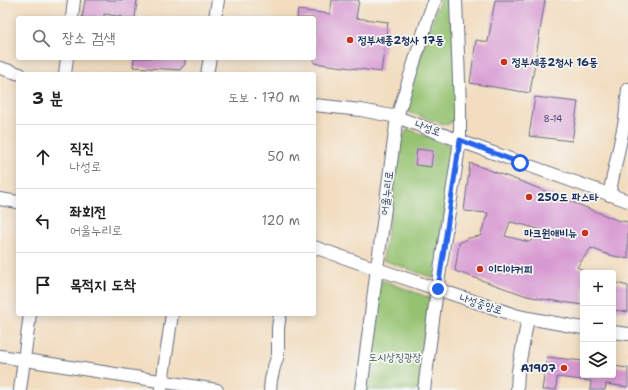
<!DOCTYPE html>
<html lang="ko">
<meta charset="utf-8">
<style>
body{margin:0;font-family:"Shantell Sans","Poor Story",sans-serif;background:#f6f6f6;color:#202124}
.controls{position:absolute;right:12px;bottom:12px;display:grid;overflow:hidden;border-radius:4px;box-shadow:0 2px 10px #0003}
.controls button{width:36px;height:36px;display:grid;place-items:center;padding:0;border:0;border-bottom:1px solid #e0e0e0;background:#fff;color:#202124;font:20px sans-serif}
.stop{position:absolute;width:12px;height:12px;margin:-9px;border:3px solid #2563eb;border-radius:50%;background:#fff}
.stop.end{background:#2563eb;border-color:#fff;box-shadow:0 1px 4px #0008}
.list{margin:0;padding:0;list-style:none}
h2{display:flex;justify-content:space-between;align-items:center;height:52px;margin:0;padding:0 16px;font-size:17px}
h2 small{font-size:13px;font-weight:400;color:#757577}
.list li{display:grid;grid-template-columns:26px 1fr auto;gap:12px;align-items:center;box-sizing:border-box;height:64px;padding:0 16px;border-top:1px solid #e0e0e0}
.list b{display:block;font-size:15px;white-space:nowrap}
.list p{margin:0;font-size:13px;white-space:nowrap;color:#757577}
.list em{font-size:13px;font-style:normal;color:#757577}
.icon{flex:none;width:22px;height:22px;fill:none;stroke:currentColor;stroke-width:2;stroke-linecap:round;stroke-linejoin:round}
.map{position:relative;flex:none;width:628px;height:390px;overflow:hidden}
.search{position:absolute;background:#fff;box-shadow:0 2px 10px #0003;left:16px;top:16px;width:300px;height:44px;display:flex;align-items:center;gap:10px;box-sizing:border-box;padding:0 14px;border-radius:4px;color:#757577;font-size:15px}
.panel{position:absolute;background:#fff;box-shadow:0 2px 10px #0003;left:16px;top:72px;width:300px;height:244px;border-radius:4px}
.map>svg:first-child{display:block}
</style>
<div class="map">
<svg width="628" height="390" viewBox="0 0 628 390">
<rect width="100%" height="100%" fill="#f6f6f2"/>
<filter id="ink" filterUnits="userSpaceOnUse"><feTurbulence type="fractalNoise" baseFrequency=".025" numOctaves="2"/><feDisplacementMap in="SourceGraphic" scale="8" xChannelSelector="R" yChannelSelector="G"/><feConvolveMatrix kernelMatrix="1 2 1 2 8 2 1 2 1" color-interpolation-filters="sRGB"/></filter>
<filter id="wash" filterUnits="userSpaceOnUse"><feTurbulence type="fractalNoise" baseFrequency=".012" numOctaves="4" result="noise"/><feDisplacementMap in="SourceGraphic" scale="16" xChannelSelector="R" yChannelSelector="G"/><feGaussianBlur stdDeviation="0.9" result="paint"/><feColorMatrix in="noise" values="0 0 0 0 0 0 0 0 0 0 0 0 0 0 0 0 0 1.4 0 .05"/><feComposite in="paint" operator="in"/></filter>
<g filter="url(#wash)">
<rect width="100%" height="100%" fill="#f2ddc0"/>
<path fill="#95c271" stroke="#587868" d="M440 0H452L456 104 454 118 452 122 446 125 408 112 405 108 433 19Z
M408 129 450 146 453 165 434 278 383 260 401 139Z
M379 279 430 298 418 390H364Z"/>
<g id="blocks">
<path fill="#d799d1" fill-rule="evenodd" d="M85 0H137L135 18H123V17L104 14V18H82Z
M332 0H359L356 18 388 22 381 72 314 63V18H297L298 10 330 14Z
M495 0H545L530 93 470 83 476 40 488 42Z
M134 58H185V64L180 70 133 67Z
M535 97 578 102 572 141 529 136Z
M417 149 433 151 431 167 415 165Z
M470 163 525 183 617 220 628 222V259L609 255 591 248 577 267 583 270V305L542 299 527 296 455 271 459 243 469 238 480 236 488 213 464 211ZM510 222 524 225 545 231 529 242 505 236Z
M613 282 628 286V312L613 310Z
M547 357 583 361V375H613V366L628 368V387L606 384 605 390H590L591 381 557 377 556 390H542Z"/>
</g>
</g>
<g filter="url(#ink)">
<use href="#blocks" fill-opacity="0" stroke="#666c80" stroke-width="1"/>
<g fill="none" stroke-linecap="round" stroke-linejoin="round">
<defs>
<path id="minor" d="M72 18 74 0
M215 18 218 0
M0 68 20 74
M65 74 67 58
M207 74 210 58
M314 105 361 110 397 117 460 141 628 201
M609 195 625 120 628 89
M0 199 18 202
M314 247 377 269 515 315 528 318 583 328
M613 332 628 334
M0 356 217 390
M20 390 30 314
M161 390 172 314
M270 390 271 380 274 367 278 355V328L280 314
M361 390 397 117 430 12 435 0
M424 390 437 289 460 141V107L456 0
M517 390 518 371 528 318"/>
</defs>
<use href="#minor" stroke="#666c80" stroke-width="14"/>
<use href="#minor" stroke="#fff" stroke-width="12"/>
</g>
</g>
<g fill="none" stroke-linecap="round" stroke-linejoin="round" filter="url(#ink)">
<path stroke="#2563eb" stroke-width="5" d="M438 289 460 140 520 163"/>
</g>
<g fill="#c8321e" stroke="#f6f6f2" stroke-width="1.5">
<circle cx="350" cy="40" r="4"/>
<circle cx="504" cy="62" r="4"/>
<circle cx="529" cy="197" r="4"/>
<circle cx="585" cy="233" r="4"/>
<circle cx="480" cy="269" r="4"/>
<circle cx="564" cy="368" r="4"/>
</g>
<g text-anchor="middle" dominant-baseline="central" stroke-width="3.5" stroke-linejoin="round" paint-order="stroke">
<g font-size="9" fill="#4a4a7b">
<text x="553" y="119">8-14</text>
</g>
<g font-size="11" font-weight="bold" fill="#1b2f5e" stroke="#f6f6f2" text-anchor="start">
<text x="358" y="40">정부세종2청사 17동</text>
<text x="512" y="62">정부세종2청사 16동</text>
<text x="537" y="197">250도 파스타</text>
<text x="577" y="233" text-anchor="end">마크원애비뉴</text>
<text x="488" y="269">이디야커피</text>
<text x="556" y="368" text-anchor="end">A1907</text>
</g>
<g font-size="11" fill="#1b2f5e" stroke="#f6f6f2">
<text transform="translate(428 128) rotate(21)">나성로</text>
<text transform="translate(387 193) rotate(-83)">어울누리로</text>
<text transform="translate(481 304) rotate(18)">나성중앙로</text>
</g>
<g font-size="11" fill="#405b64" stroke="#f6f6f2">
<text x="395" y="357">도시상징광장</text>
</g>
</g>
</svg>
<div class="controls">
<button>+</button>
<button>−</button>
<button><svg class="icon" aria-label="layers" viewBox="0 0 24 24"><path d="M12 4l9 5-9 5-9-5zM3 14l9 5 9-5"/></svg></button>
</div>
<div class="stop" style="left:520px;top:163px"></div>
<div class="stop end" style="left:438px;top:289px"></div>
<div class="search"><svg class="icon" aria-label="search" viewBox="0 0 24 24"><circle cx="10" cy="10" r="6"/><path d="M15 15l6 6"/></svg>장소 검색</div>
<section class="panel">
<h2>3 분<small>도보 · 170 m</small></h2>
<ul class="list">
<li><svg class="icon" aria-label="ahead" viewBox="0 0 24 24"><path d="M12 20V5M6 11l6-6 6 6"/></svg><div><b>직진</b><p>나성로</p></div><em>50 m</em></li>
<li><svg class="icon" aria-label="left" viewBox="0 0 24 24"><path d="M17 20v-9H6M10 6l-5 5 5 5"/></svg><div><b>좌회전</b><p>어울누리로</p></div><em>120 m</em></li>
<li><svg class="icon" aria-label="arrive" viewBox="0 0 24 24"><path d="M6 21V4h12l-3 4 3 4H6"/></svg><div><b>목적지 도착</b></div></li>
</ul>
</section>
</div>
